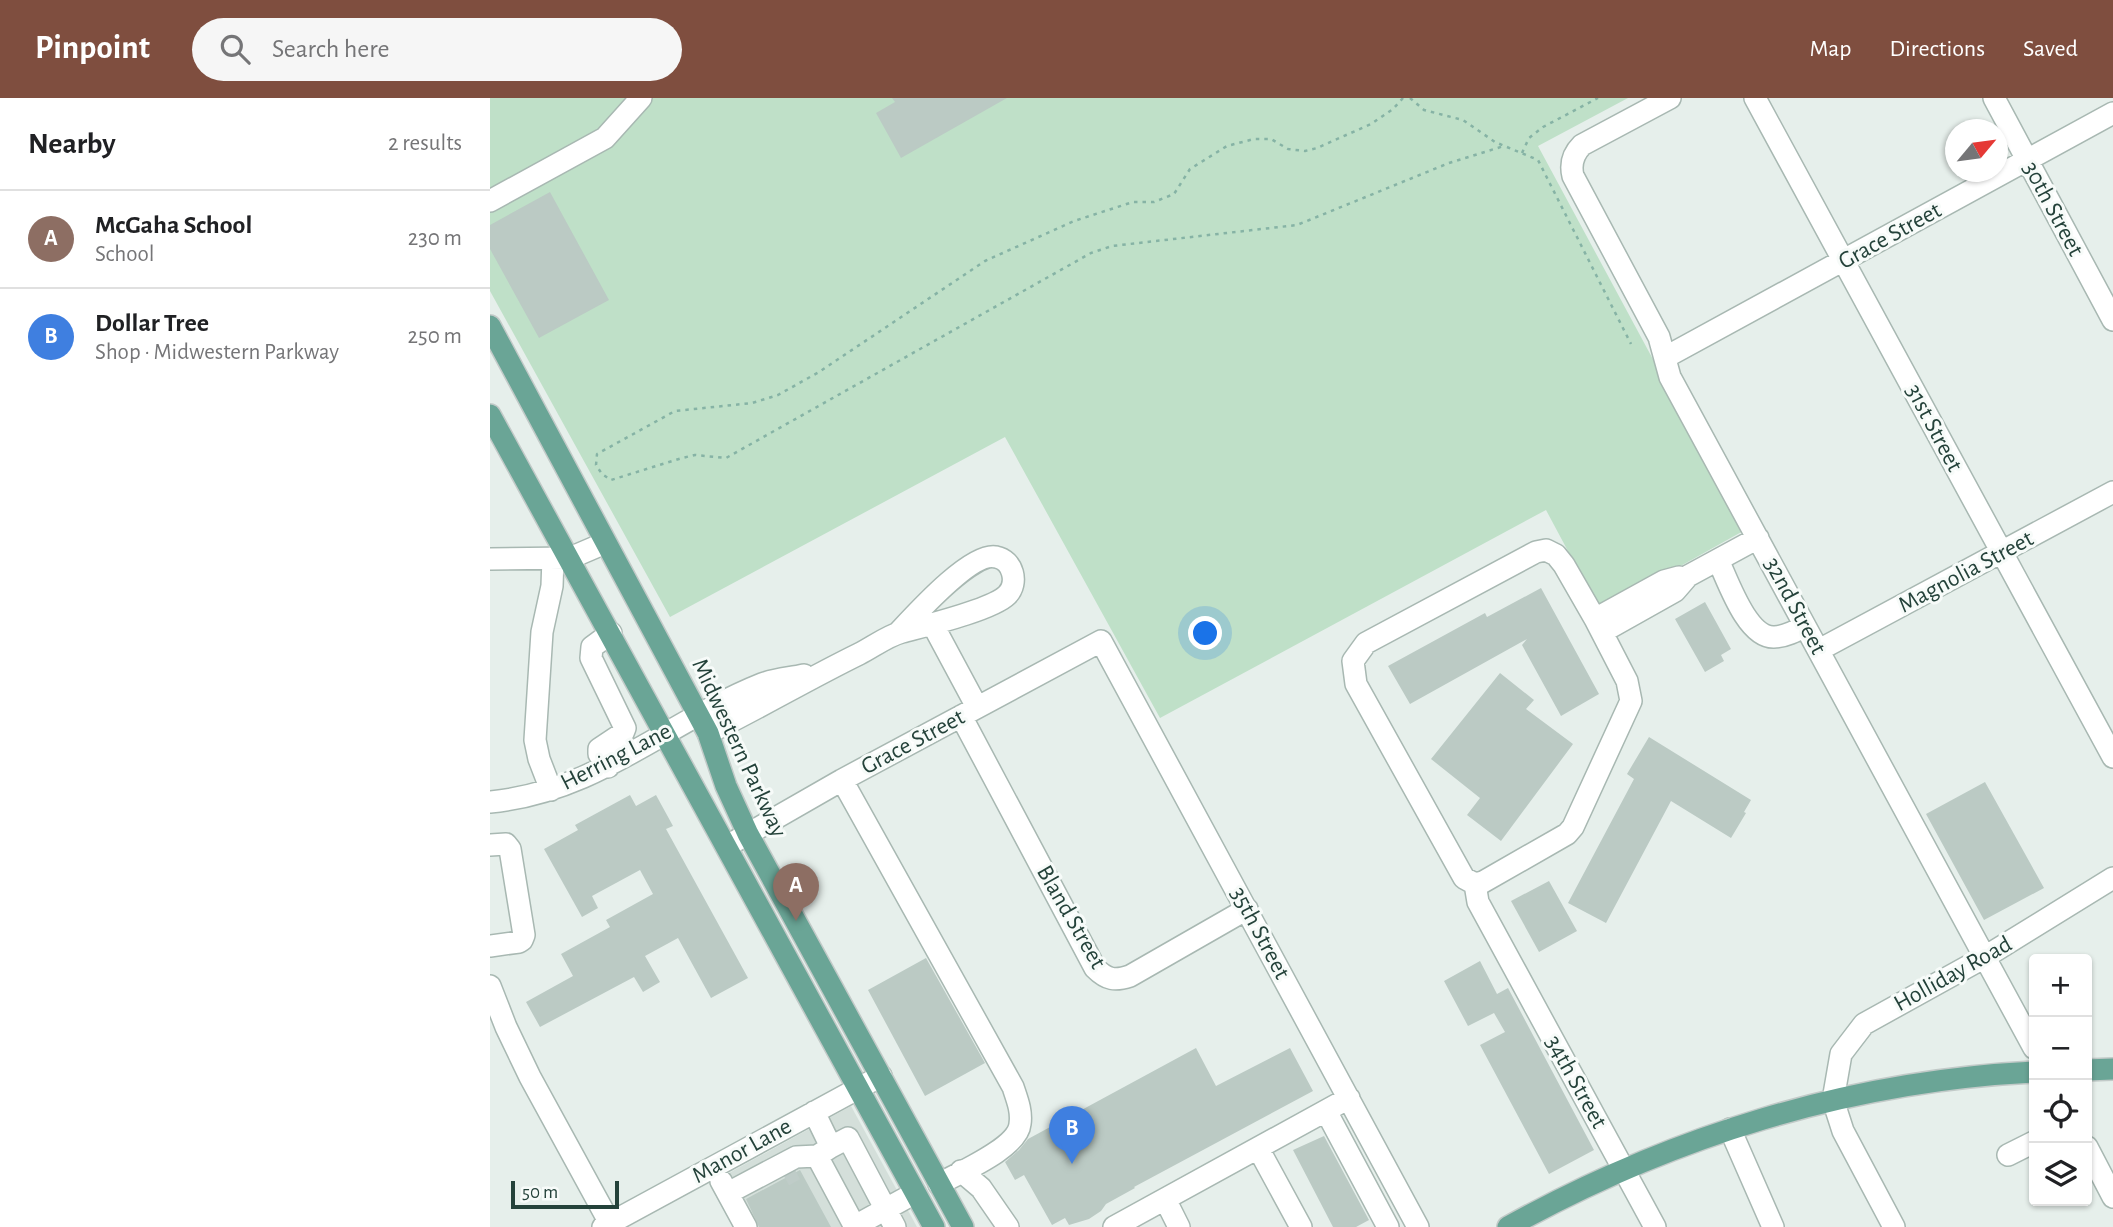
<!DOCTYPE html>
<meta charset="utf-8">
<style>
body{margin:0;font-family:"Alegreya Sans",sans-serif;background:#f6f6f6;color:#202124}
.controls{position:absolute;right:21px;bottom:21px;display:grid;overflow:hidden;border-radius:7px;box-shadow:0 2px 5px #0004}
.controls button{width:63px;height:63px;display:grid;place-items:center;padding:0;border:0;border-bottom:2px solid #e0e0e0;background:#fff;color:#202124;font:35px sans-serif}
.compass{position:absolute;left:1455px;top:21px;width:63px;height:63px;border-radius:50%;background:#fff;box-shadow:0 2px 5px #0004;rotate:61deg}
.scale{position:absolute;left:21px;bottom:18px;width:108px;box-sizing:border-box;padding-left:7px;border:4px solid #24423a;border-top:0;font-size:19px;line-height:24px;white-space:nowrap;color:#24423a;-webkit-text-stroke:5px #f7fbf9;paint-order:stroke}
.you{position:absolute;left:716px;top:536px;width:24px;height:24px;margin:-18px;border:5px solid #fff;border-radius:50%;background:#1a73e8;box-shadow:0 0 0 10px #1a73e833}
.badge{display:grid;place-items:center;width:46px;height:46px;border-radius:50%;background:#7f4e3f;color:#fff;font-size:23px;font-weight:700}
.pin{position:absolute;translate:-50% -58px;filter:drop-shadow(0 2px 4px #0008)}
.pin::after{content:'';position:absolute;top:37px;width:24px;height:21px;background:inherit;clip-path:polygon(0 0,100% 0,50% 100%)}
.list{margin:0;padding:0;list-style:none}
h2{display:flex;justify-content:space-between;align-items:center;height:91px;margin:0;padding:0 28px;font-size:30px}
h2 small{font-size:23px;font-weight:400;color:#757577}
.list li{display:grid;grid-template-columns:46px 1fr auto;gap:21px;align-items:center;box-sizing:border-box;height:98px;padding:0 28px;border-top:2px solid #e0e0e0}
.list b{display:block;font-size:26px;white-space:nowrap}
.list p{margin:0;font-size:23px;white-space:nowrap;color:#757577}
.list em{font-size:23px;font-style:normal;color:#757577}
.icon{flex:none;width:38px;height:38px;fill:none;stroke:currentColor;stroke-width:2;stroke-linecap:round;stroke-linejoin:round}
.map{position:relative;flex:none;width:1623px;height:1129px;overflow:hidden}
header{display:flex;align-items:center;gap:42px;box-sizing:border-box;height:98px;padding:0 35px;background:#7f4e3f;color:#fff}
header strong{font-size:33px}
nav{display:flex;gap:38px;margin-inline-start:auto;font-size:24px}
.search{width:490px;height:63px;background:#f6f6f6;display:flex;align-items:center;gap:18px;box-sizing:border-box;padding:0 24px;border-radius:38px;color:#757577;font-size:26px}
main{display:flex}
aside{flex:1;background:#fff}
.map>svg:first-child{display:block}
</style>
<header>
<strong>Pinpoint</strong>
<div class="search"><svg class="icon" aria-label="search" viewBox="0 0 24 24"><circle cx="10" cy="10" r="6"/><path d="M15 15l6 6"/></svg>Search here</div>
<nav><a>Map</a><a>Directions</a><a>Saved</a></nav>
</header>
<main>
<aside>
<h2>Nearby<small>2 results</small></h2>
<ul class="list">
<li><span class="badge" style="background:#8d6e63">A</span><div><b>McGaha School</b><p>School</p></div><em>230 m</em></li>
<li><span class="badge" style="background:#3f7fe0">B</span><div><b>Dollar Tree</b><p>Shop · Midwestern Parkway</p></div><em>250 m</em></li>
</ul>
</aside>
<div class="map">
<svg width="1623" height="1129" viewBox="0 0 1623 1129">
<rect width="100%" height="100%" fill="#e6efeb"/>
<path fill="#d4dfda" d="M361 1008 427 1129H243L219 1086Z"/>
<path fill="#bfe0c8" d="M0 0H1138L1048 48 1255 432 1110 513 1056 412 670 620 515 339 180 519 0 193Z"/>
<path fill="#bbcac4" d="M402 0H517L411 60 386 15 405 4Z
M60 94 119 202 49 240 0 151V127Z
M1051 490 1109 596 1071 618 1032 547 1037 541 920 606 898 568 995 515 997 519Z
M1215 504 1241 551 1231 557 1234 563 1215 574 1185 521Z
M1010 575 1044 602 1036 611 1083 646 1011 743 977 717 990 700 941 661Z
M1159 639 1261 702 1254 714 1256 715 1241 740 1181 703 1116 825 1078 805 1144 681 1137 676Z
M1495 684 1554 790 1494 822 1436 716Z
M140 697 146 708 166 697 183 728 176 731 258 880 221 900 188 840 155 858 170 884 153 894 144 879 50 929 36 904 83 878 71 856 120 829 116 822 163 796 150 772 102 798 108 810 92 819 54 751 88 732 85 727Z
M1059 783 1087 833 1049 854 1021 803Z
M436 860 495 965 435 998 378 892Z
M990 863 1007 896 1018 890 1104 1052 1059 1076 990 947 1015 934 1004 915 978 928 954 883Z
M706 950 726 988 800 950 823 993 644 1089 645 1090 616 1106 611 1113 599 1121 579 1127 575 1120 562 1127 534 1077 525 1082 515 1064 529 1052 538 1041Z
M834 1038 879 1122 866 1129H843L803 1052Z
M310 1072 341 1129H269L256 1101Z"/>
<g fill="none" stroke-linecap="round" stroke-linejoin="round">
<path stroke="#bfccc8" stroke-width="21" stroke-dasharray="21 10" stroke-linecap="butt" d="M294 1078 305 1072"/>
<defs>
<path id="minor" d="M1180 0 1092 47C1083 56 1080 66 1083 78L1169 239 1180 279 1544 950
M1265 0 1623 659
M1504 0 1623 222
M0 103 115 40 151 0
M1176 259 1623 15
M1056 452 1066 457 1074 467 1105 521 1137 583 1141 603 1083 729 1077 736 993 784 985 786 974 780 866 586 863 563 876 545 1046 454Z
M0 461 80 460 115 445
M1228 462C1238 483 1257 540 1284 539 1295 539 1306 533 1315 528
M1105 521 1174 483 1189 479
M443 527 487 609
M1112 534 1185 493 1198 478 1268 440
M1329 552 1623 394
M471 618 605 870C617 882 625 883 640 878L757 811
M218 635C269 610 318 581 369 556 383 549 397 538 412 534 434 528 502 512 517 497 529 485 523 462 506 459 482 453 424 518 408 535
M118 669 109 656V651L133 635 135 630 101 560 102 549 121 535
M352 682 523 989C527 1001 532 1013 530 1026 528 1050 470 1074 449 1086
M61 692 49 661 45 642 52 534 62 488 63 460
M0 704C107 694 177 624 272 586 285 581 301 580 314 577
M0 747 16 746 20 751 34 837 32 842 29 844 0 848
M237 748 352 682 611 543 928 1129
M985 786 988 804 1165 1129
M0 888 16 929 40 979 122 1129
M836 1013 898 1129
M324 1014 341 1049 327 1058 365 1129
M1240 1031 1283 1129
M341 1049 358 1040 405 1129
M1597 1049 1623 1099
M768 1050 811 1129
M1518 1057 1544 1044
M471 1073 491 1090 518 1129
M231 1083 256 1129
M238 1095 306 1059 327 1058
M675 1101 689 1129
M365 1128 425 1095
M113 1129 391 978
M624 1129 859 1000
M1404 1129 1353 1033 1343 1002 1351 956 1374 926 1495 859 1623 780"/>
<path id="major" d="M0 228 218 635 236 688 258 736 473 1129
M0 317 444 1129
M1597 972 1623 971
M1018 1129C1180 1039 1359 983 1544 974"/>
</defs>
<use href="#minor" stroke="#a8b8b2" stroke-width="24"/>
<use href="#major" stroke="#c2cac8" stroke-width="24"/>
<path stroke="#86b3a5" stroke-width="2.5" stroke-dasharray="3.5 5" stroke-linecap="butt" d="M913 0 903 11 881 26 827 50 815 53 798 51 781 41H764L737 48 700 71 684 96 664 104H643L584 123 495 163 329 274 288 297 262 305 185 313 107 356 106 367 112 376 121 382 192 360 205 357 236 360 601 155 622 148 807 127 959 65 1014 48
M920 0 934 12 973 22 1005 44 1048 62 1141 246
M1032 55 1039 40 1053 29 1108 0"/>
<use href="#minor" stroke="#fff" stroke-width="21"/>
<use href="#major" stroke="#6aa596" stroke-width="21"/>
</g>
<g text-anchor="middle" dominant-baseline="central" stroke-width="6" stroke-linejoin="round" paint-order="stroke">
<g font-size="24" fill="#24423a" stroke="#f7fbf9">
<text transform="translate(1563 111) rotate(62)">30th Street</text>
<text transform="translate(1400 138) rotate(-29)">Grace Street</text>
<text transform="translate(1444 330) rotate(62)">31st Street</text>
<text transform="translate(1476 474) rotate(-28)">Magnolia Street</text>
<text transform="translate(1305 508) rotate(62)">32nd Street</text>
<text transform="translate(423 644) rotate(-28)">Grace Street</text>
<text transform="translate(249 650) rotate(65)">Midwestern Parkway</text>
<text transform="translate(126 659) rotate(-27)">Herring Lane</text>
<text transform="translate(581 819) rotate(60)">Bland Street</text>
<text transform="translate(770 835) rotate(62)">35th Street</text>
<text transform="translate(1463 876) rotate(-29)">Holliday Road</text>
<text transform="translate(1086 984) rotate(61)">34th Street</text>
<text transform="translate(252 1053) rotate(-29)">Manor Lane</text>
</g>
</g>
</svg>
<div class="controls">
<button>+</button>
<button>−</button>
<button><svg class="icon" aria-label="locate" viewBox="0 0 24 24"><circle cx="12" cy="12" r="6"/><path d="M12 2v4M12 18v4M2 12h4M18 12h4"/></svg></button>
<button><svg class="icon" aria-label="layers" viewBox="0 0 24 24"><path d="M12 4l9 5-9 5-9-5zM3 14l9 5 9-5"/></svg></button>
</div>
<svg class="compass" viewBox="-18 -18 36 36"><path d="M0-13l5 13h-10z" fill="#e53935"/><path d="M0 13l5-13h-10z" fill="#757577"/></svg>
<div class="scale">50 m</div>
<div class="you"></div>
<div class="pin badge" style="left:306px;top:823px;background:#8d6e63">A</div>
<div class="pin badge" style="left:582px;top:1066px;background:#3f7fe0">B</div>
</div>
</main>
